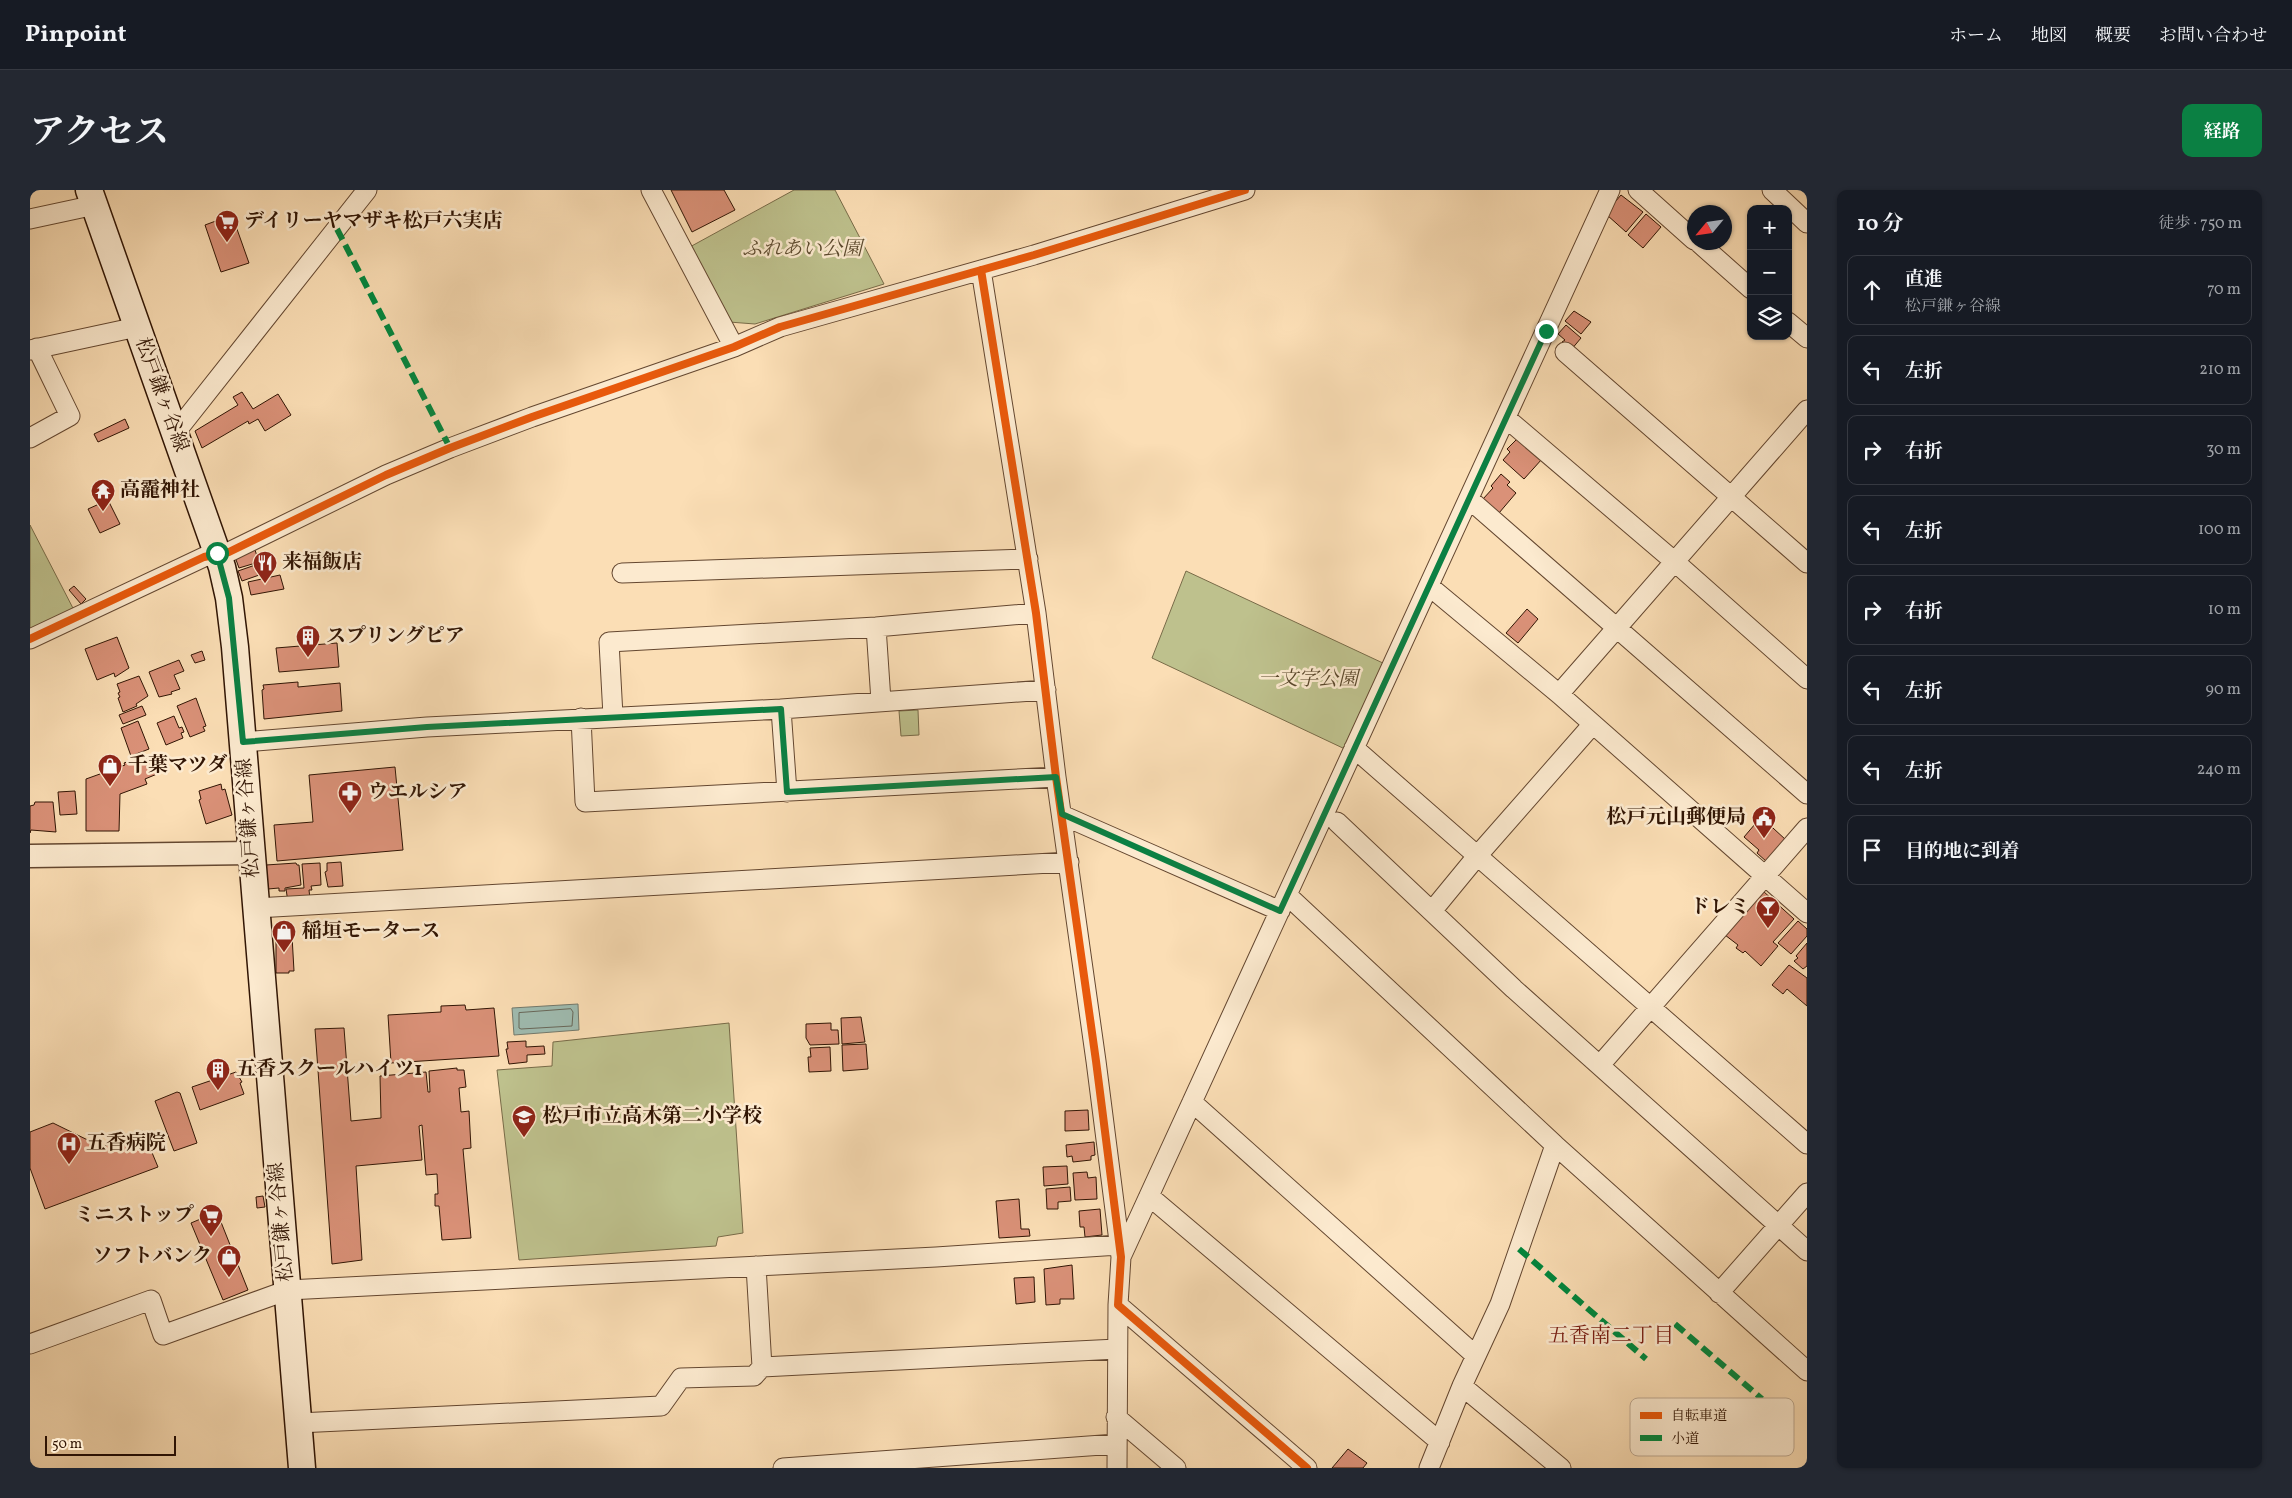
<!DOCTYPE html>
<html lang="ja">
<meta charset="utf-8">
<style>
body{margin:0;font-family:Vollkorn,"Noto Serif JP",serif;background:#242831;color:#f1f3f6}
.controls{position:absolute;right:15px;top:15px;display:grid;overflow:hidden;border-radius:10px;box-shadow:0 1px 4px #0004}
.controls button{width:45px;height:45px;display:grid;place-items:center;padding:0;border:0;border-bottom:1px solid #363941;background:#171b24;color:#f1f3f6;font:25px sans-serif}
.compass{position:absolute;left:1657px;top:15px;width:45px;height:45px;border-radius:50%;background:#171b24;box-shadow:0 1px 4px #0004;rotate:241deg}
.scale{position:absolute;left:15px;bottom:12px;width:131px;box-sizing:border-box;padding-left:5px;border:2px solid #311504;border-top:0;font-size:14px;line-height:18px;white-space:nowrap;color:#311504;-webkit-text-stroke:4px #fceacf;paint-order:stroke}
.stop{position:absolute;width:15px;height:15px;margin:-11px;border:4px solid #0b8043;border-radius:50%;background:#fff}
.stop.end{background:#0b8043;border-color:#fff;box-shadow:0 1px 5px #0008}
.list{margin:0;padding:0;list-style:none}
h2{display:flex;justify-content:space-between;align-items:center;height:65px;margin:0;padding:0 20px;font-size:21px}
h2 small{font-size:16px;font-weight:400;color:#9ea1a6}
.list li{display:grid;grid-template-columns:32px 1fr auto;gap:15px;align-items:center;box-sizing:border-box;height:70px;margin:0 10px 10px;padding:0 10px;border:1px solid #363941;border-radius:10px}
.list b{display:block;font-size:19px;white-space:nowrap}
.list p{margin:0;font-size:16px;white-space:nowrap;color:#9ea1a6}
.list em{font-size:16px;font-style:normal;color:#9ea1a6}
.icon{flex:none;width:28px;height:28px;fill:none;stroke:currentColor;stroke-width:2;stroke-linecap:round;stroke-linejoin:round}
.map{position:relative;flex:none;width:1777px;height:1278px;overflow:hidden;border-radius:10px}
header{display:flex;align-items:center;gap:30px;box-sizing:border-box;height:70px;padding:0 25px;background:#171b24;border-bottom:1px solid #363941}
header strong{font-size:24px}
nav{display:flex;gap:28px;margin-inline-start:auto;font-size:18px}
.intro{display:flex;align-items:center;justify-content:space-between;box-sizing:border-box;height:120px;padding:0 30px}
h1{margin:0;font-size:35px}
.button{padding:12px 22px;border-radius:10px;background:#0b8043;color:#fff;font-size:18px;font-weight:700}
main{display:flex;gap:30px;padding:0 30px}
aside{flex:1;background:#171b24;border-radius:10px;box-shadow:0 1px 4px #0004}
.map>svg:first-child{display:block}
</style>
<header>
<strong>Pinpoint</strong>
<nav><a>ホーム</a><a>地図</a><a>概要</a><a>お問い合わせ</a></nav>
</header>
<div class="intro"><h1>アクセス</h1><a class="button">経路</a></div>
<main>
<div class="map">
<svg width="1777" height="1278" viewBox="0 0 1777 1278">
<rect width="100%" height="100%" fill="#fbdeb5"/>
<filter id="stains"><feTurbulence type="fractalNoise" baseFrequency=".004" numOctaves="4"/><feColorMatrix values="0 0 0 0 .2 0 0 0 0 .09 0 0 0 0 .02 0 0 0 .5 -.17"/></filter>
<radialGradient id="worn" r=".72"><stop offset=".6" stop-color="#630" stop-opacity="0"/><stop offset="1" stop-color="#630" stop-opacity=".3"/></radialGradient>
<path fill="#bec18d" stroke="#786b48" d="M764 0H805L854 94 725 134 699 132 658 58Z
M0 335 46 424 0 446Z
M1156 381 1355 474 1317 560 1122 468Z
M888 520 889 545 871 546 869 521Z
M699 833 713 1043 688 1047 686 1056 489 1070 467 880 522 876 523 852Z"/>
<path fill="#9fbcb1" stroke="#73796c" d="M548 814 549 840 484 845 482 818Z"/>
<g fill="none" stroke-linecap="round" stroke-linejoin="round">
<path stroke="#68685a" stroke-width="1" d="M541 819 543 822 542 836 491 839 489 838V823Z"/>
</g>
<path fill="#da9178" stroke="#311504" d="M641 0H694L705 20 662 42Z
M1591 5 1613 22 1596 42 1577 25 1578 20Z
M1616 24 1631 37 1613 58 1598 45Z
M202 25 219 73 191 82 175 35Z
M1544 121 1561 132 1551 144 1535 131Z
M1536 135 1551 148 1541 160 1532 152 1535 150 1528 144Z
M212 202 223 219 248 204 261 225 235 241 228 229 219 234 218 231 172 258 165 241 208 215 203 207Z
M95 229 99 238 68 252 64 244Z
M1488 248 1512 269 1494 289 1473 270 1480 262 1477 259Z
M1471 284 1480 292 1477 295 1486 303 1469 323 1453 309 1463 298 1461 296Z
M78 310 90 334 70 343 58 319Z
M224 357 229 372 209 378 205 367Z
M231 373 235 383 212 391 208 381Z
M250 385 254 399 221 405 218 392Z
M44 396 56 409 51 414 39 400Z
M1497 419 1508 429 1488 453 1476 443Z
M87 447 99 478 85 487 84 483 67 490 55 459Z
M307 453 309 477 249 482 246 458Z
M172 461 175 470 165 473 161 465Z
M149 470 154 481 144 485 150 499 141 502 142 504 129 507 119 482Z
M109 486 118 506 106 514 107 516 93 522 88 508 90 507 88 503 90 502 87 494Z
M268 492V497L310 493 312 521 234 529 232 500 234 499 233 495Z
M166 508 176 536 173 537 175 541 160 547 147 516Z
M112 516 116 525 93 534 89 525Z
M144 526 149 538 152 537 154 542 151 543 153 548 136 555 127 533Z
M108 531 119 559 101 566 91 538Z
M121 567 127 584 115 589 117 594 90 604 89 641H56V589L95 575 94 573 108 568 109 572Z
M365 577 373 660 247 671 244 635 283 632 279 585Z
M191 594 192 600 195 599 202 625 176 634 169 610 171 609 169 601Z
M45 601 47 624 30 625 28 602Z
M5 612H23L26 642 1 640 0 643V616L4 615Z
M1731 627 1756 650 1737 672 1727 663 1729 660 1714 647Z
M311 672 313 696 298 697 295 682 297 681V673Z
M266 673 267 675H269L271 695 255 698V701H249V698L238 699 236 675Z
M290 673 291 695 281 696 282 700H279L280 709 258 712 256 699 274 698 272 674Z
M1733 701 1764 729 1743 752 1748 756 1731 776 1715 761 1713 763 1706 758 1708 755 1695 745Z
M1768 731 1777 739V746L1761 764 1748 753Z
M246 746H262L264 781H259V783H246Z
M1777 753V776L1773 779 1764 771 1768 768 1766 766Z
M1759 775 1777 788V816L1757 799 1753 804 1742 795Z
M435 815 436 820 464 818 469 866 361 873 358 825 411 822V816Z
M831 827 835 852 812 854 811 828Z
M801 833V840H808L809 854 780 855 776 848V834Z
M314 838 321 931 351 928 350 886 396 882 398 902H400L399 881 427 878V880H434L436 897 429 898 431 922 439 921 441 958 433 959 441 1048 412 1050 409 1016H405V1004H408L407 984 396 985 392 935 389 936 392 970 326 976 332 1070 302 1074 285 839Z
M496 851V857L514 856 515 864 497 865V872L479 874 476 859H478L477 852Z
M836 854 838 879 813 881 812 855Z
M800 857 801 881 779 882 778 867H781L780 858Z
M206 882 212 892 210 893 214 904 170 920 162 897Z
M147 902 150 903 167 953 144 961 125 911Z
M1058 920 1059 940 1035 941V921Z
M23 933 72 957 113 941 128 977 15 1019 0 978V942Z
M1064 952 1065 965 1061 966V970L1043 972 1042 966 1037 967 1036 955Z
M1037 976 1038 994 1014 996 1013 977Z
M1057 982 1058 988 1066 987 1067 1009 1045 1010 1043 983Z
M1040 997 1041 1011 1028 1012V1019H1017L1016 999Z
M233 1006 235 1017 227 1018 226 1007Z
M989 1009 991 1039H999L1000 1046 969 1048 966 1011Z
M1070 1019 1072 1045 1055 1047 1054 1037H1050L1049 1021Z
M187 1022 218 1100 193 1110 161 1033Z
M1042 1075 1044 1109H1030V1114L1016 1115 1014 1079Z
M1004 1087 1005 1112 986 1114 984 1088Z
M1318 1259 1337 1273 1333 1278H1302Z"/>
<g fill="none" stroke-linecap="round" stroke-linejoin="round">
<defs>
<path id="minor" d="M621 0 704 157
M1608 0 1664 50
M1742 0 1777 33
M0 29 65 15
M1668 52 1721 99
M951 80 1006 423 1026 587 1066 871 1091 1067 1088 1115 1277 1278
M1758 132 1777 148
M0 160 107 137
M1535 162 1777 373
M1476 228 1645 372 1777 489
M145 243 337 0
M0 248 40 226 7 158
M1439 309 1777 604
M592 383 998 369
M1399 396 1529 504 1777 723
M846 437 851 511
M0 449 174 367 199 362 356 285 420 258 502 227 704 157 750 137 1004 65 1215 0
M1529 504 1777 220
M751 519 757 602
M583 526 579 452 846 437 1006 423
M551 528 555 612 1026 587
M213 552 397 537 751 519 1016 500
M1324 558 1777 954
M1032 625 1250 721
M1307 632 1484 799 1777 1061
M1257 705 1525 955
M226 718 1039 672
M1402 721 1448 665 1563 534
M1570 875 1777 638
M1162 912 1446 1166
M1119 1006 1410 1252
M1091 1067 1580 0
M726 1076 732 1177
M1689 1103 1777 1003
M0 1154 121 1110 133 1145 258 1100 906 1067 1089 1055
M1432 1196 1531 1278
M1086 1227 1146 1278
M268 1233 631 1216 651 1188 724 1186 732 1177 1087 1159
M753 1278 1086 1254
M1087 1278 1088 1115
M1399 1278 1432 1196 1470 1114 1525 955 1777 1181"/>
<path id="tertiary" d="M0 666 221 663"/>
<path id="secondary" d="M59 0 192 377 199 408 205 457 272 1278"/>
</defs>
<use href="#minor" stroke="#644730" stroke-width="21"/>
<use href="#tertiary" stroke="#644730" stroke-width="25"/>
<use href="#secondary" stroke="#311504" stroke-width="29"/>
<use href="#minor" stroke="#fceacf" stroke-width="19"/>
<use href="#tertiary" stroke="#fceacf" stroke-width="22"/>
<use href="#secondary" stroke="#fceacf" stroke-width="26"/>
<path stroke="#00873e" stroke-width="6" stroke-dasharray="12 6" stroke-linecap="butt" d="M307 39 420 258
M1489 1059 1616 1169
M1645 1134 1732 1209"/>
<defs>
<path id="cycleway" d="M951 80 1006 423 1026 587 1066 871 1091 1067 1088 1115 1277 1278
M0 449 174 367 199 362 356 285 420 258 502 227 704 157 750 137 1004 65 1215 0"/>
</defs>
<use href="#cycleway" stroke="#fceacf" stroke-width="11"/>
<use href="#cycleway" stroke="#e8590c" stroke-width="8"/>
</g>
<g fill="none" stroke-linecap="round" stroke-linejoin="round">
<path stroke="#0b8043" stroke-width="6" d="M187 363 199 408 213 552 397 537 751 519 757 602 1026 587 1032 624 1250 721 1516 141"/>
</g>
<defs>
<symbol id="supermarket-pin" viewBox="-11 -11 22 30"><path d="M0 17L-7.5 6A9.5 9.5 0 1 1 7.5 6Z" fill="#8f2418" stroke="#fceacf"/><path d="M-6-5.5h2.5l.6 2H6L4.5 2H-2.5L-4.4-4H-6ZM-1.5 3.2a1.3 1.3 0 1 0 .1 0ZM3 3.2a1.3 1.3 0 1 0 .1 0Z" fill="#fff"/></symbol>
<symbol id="temple-pin" viewBox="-11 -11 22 30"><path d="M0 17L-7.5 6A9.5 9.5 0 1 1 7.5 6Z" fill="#8f2418" stroke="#fceacf"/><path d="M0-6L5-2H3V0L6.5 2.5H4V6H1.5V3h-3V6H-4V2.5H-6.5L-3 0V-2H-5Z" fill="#fff"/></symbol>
<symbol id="restaurant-pin" viewBox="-11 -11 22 30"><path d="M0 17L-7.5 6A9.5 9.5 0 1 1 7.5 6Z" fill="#8f2418" stroke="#fceacf"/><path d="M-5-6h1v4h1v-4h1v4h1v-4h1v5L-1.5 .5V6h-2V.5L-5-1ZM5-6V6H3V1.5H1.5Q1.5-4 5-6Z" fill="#fff"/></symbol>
<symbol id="building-pin" viewBox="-11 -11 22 30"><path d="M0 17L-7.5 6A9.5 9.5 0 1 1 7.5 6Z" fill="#8f2418" stroke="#fceacf"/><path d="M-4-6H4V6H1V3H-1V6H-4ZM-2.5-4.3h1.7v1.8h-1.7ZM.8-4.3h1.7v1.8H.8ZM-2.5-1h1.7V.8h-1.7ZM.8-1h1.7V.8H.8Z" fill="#fff"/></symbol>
<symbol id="shop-pin" viewBox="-11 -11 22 30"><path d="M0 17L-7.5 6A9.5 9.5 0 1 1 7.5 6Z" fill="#8f2418" stroke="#fceacf"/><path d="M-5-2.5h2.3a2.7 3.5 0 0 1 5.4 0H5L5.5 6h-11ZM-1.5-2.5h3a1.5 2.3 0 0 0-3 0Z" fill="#fff"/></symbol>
<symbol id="pharmacy-pin" viewBox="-11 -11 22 30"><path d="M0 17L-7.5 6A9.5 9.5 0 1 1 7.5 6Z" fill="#8f2418" stroke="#fceacf"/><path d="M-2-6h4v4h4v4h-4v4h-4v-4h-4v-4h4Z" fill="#fff"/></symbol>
<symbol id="civic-pin" viewBox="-11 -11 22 30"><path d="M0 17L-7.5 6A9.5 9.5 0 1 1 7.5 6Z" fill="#8f2418" stroke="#fceacf"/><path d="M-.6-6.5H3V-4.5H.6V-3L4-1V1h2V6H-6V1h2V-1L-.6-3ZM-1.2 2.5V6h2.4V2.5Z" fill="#fff"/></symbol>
<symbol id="bar-pin" viewBox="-11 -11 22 30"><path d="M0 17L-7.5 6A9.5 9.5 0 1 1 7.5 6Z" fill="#8f2418" stroke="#fceacf"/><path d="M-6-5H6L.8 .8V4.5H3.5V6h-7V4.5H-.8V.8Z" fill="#fff"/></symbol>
<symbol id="school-pin" viewBox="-11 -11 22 30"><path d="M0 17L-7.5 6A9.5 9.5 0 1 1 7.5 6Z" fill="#8f2418" stroke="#fceacf"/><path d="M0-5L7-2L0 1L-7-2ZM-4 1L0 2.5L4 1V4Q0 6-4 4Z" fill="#fff"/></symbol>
<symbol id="hospital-pin" viewBox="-11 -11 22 30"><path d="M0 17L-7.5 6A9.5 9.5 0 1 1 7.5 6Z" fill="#8f2418" stroke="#fceacf"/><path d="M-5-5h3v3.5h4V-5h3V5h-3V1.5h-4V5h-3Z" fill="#fff"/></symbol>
</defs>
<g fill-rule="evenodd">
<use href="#supermarket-pin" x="183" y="18" width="28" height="38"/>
<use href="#temple-pin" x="59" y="287" width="28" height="38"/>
<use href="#restaurant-pin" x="221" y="359" width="28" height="38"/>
<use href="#building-pin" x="264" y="433" width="28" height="38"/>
<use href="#shop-pin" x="66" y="562" width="28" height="38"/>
<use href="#pharmacy-pin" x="306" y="589" width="28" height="38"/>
<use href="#civic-pin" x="1720" y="614" width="28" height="38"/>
<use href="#bar-pin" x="1724" y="704" width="28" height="38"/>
<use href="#shop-pin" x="240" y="728" width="28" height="38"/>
<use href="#building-pin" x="174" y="866" width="28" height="38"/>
<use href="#school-pin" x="480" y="913" width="28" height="38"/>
<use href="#hospital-pin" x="25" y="940" width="28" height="38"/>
<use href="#supermarket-pin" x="167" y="1012" width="28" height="38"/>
<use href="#shop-pin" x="185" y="1053" width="28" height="38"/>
</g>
<g text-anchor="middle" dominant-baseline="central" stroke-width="5" stroke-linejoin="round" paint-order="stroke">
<g font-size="20" font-weight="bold" fill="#311504" stroke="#fceacf" text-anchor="start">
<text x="214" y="32">デイリーヤマザキ松戸六実店</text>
<text x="90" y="301">高靇神社</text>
<text x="252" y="373">来福飯店</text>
<text x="296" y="447">スプリングピア</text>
<text x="98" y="576">千葉マツダ</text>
<text x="338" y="603">ウエルシア</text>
<text x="1716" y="628" text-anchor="end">松戸元山郵便局</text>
<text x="1720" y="718" text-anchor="end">ドレミ</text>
<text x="272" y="742">稲垣モータース</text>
<text x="206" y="880">五香スクールハイツ1</text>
<text x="512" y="927">松戸市立高木第二小学校</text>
<text x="56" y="954">五香病院</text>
<text x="164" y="1026" text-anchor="end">ミニストップ</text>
<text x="182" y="1067" text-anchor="end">ソフトバンク</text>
</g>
<g font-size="20" font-style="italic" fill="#5b492d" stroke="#fceacf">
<text x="772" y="60">ふれあい公園</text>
<text x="1278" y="490">一文字公園</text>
</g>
<g font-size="20" fill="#311504" stroke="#fceacf">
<text transform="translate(131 205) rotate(70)">松戸鎌ヶ谷線</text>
<text transform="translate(219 628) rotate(-94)">松戸鎌ヶ谷線</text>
<text transform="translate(252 1032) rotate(-95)">松戸鎌ヶ谷線</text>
</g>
<g font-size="21" fill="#7a1f14" stroke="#fceacf">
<text x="1581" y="1146">五香南二丁目</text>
</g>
</g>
<rect x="1600" y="1208" width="164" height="58" rx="8" fill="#fceacf" stroke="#bfaa92" stroke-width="1"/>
<rect x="1610" y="1222" width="22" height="7" fill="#e8590c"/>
<rect x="1610" y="1245" width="22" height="6" fill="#00873e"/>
<g font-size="14" fill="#311504">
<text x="1641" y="1230">自転車道</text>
<text x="1641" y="1253">小道</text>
</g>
<rect width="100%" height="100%" filter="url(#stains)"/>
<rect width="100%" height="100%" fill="url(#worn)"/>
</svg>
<div class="controls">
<button>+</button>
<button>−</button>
<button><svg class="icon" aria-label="layers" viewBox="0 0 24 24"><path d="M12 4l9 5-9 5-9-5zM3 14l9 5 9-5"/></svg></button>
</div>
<svg class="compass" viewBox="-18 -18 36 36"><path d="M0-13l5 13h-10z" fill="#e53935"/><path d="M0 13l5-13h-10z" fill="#9ea1a6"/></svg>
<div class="scale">50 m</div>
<div class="stop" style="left:187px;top:363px"></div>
<div class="stop end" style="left:1516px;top:141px"></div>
</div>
<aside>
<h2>10 分<small>徒歩 · 750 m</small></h2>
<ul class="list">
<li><svg class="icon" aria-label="ahead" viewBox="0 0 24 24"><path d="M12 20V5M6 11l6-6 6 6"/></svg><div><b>直進</b><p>松戸鎌ヶ谷線</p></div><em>70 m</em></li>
<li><svg class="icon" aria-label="left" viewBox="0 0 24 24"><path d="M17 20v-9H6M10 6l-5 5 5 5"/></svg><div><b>左折</b></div><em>210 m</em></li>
<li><svg class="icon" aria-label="right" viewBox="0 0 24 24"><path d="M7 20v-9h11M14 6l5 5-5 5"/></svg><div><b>右折</b></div><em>30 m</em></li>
<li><svg class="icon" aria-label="left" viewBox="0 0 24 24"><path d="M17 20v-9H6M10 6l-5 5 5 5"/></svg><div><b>左折</b></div><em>100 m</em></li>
<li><svg class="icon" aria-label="right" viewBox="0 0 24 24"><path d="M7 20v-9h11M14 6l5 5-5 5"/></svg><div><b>右折</b></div><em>10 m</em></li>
<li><svg class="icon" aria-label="left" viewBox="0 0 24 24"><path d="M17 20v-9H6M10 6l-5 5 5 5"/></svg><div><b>左折</b></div><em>90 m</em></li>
<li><svg class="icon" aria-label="left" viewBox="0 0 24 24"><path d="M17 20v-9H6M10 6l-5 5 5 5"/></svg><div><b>左折</b></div><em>240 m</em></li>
<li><svg class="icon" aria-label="arrive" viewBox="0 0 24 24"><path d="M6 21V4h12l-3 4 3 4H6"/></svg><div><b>目的地に到着</b></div></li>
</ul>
</aside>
</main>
